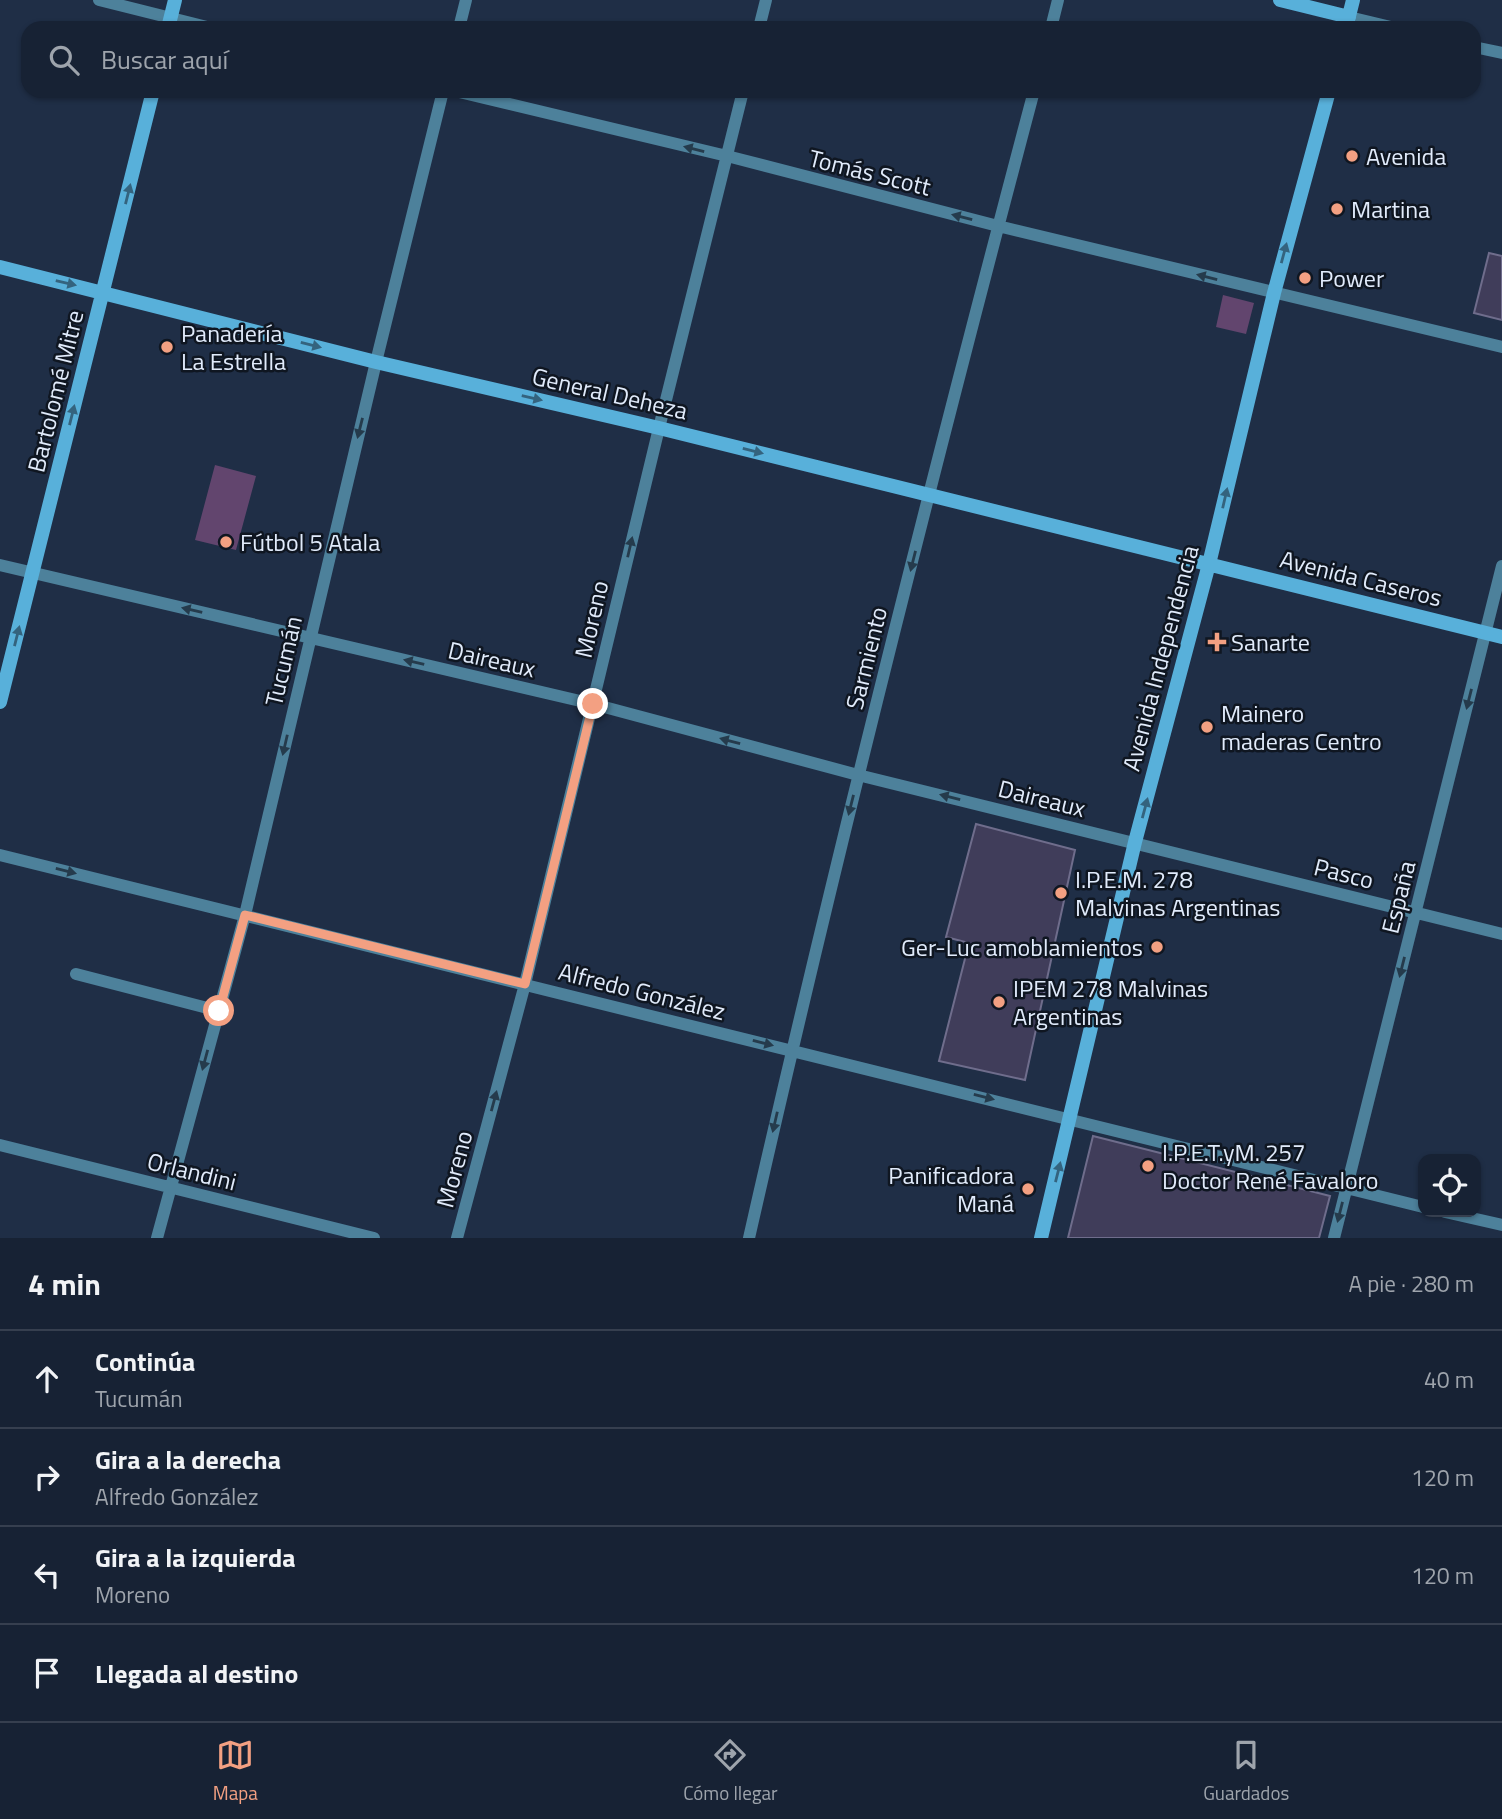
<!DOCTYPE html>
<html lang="es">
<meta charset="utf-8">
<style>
body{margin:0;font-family:"Titillium Web",sans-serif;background:#202a3c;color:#f1f3f6}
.controls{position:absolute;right:21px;bottom:21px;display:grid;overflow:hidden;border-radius:14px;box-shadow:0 2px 5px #0004}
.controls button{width:63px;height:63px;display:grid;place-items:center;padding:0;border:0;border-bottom:2px solid #363f4f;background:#172234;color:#f1f3f6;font:35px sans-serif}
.stop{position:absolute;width:21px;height:21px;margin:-16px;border:5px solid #f3a082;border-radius:50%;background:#fff}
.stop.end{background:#f3a082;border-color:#fff;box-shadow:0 2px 7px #0008}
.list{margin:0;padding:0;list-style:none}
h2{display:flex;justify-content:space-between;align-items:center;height:91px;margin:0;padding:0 28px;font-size:30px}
h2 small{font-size:23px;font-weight:400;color:#9ea4ac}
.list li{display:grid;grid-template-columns:46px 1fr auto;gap:21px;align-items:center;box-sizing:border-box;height:98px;padding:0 28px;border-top:2px solid #363f4f}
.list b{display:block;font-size:26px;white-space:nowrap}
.list p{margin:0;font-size:23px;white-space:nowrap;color:#9ea4ac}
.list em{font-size:23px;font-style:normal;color:#9ea4ac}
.icon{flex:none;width:38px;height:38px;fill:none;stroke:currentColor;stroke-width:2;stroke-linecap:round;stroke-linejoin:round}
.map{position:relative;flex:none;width:1502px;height:1238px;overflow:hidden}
.search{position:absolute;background:#172234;box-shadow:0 2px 5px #0004;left:21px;right:21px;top:21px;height:77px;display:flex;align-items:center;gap:18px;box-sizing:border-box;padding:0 24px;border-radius:21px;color:#9ea4ac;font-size:26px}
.sheet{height:483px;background:#172234}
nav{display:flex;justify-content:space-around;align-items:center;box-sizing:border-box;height:98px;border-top:2px solid #363f4f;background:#172234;font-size:19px;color:#9ea4ac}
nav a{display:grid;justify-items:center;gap:4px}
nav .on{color:#f3a082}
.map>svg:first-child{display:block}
</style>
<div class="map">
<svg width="1502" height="1238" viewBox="0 0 1502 1238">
<rect width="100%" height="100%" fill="#1f2e46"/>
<path fill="#62456e" d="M1223 295 1254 303 1246 334 1216 327Z
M215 465 256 476 236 550 195 540Z"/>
<path fill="#403d5a" stroke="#6f6d8c" stroke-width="2" d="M1489 253 1502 256V320L1474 313Z
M976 824 1075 850 1025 1080 939 1061 969 943 946 937Z
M1093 1136 1330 1196 1319 1238H1068Z"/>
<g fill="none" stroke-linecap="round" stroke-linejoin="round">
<path stroke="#4d819b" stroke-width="12" d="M99 0 211 28
M1349 17 1395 28
M459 28 466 0
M759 28 766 0
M1051 28 1058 0
M1474 47 1502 53
M455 91 727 156 998 226 1502 347
M0 565 593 704 858 775 1502 934
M0 855 1423 1207
M76 974 219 1011
M0 1145 374 1238
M1445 1212 1502 1225
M157 1238 245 915 376 362 443 91
M457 1238 525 984 659 428 743 91
M749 1238C836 854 933 472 1034 91
M1334 1238 1502 566"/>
<path stroke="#58b0da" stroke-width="14" d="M1280 0 1349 17
M168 28 175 0
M1346 28 1353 0
M0 267 376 362 659 428 1502 637
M0 702 153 91
M1041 1238 1135 842 1209 564 1274 293 1329 91"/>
</g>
<defs><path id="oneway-solid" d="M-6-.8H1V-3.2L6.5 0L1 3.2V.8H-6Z" transform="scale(1.75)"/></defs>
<g fill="#253b4c">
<use href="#oneway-solid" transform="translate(694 149) rotate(-166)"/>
<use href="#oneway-solid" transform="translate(962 217) rotate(-166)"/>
<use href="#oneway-solid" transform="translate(1207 277) rotate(-166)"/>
<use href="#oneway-solid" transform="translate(360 428) rotate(104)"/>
<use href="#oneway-solid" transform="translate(630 547) rotate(-77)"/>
<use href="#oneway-solid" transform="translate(913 561) rotate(104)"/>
<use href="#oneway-solid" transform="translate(192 610) rotate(-167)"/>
<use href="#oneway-solid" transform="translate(414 662) rotate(-167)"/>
<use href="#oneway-solid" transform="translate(1469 699) rotate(104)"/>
<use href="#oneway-solid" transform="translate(730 741) rotate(-165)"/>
<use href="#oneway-solid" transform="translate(285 745) rotate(103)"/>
<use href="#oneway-solid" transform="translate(950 797) rotate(-166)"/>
<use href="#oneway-solid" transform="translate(851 805) rotate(104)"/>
<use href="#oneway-solid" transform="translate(66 871) rotate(14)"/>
<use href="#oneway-solid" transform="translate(1402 967) rotate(104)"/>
<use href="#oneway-solid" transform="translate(763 1043) rotate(14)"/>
<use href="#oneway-solid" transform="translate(205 1060) rotate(105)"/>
<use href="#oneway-solid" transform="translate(984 1097) rotate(14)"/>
<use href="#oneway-solid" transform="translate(494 1101) rotate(-75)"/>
<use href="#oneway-solid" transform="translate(775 1122) rotate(103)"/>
<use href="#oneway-solid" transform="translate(1340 1212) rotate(104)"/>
</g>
<g fill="#34637e">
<use href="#oneway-solid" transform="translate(128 194) rotate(-76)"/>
<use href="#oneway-solid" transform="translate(1284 253) rotate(-75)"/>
<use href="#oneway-solid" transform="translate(66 283) rotate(13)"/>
<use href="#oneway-solid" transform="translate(311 345) rotate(14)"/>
<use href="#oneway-solid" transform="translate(532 398) rotate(13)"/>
<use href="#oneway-solid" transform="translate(72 415) rotate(-76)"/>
<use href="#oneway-solid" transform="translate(753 451) rotate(14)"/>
<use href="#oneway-solid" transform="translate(1225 498) rotate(-77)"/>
<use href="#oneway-solid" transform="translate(17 636) rotate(-76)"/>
<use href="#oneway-solid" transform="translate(1145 808) rotate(-75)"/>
<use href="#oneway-solid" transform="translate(1058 1172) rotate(-76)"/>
</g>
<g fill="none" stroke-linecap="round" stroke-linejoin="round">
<path stroke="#f3a082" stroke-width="9" d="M219 1011 245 915 525 984 593 704"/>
</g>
<g fill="#f3a082" stroke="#0f1621" stroke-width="2.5">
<circle cx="1352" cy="156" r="7"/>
<circle cx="1337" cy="209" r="7"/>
<circle cx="1305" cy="278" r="7"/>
<circle cx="167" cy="347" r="7"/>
<circle cx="226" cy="542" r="7"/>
<path d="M1213.5 631.5h7v7h7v7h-7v7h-7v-7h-7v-7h7z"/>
<circle cx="1207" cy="727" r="7"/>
<circle cx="1061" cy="893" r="7"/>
<circle cx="1157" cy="947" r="7"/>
<circle cx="999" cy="1002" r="7"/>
<circle cx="1148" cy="1166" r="7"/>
<circle cx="1028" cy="1189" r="7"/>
</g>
<g text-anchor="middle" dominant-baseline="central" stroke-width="5" stroke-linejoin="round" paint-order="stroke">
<g font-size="24" fill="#e1ebfb" stroke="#0f1621" text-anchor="start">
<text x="1366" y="156">Avenida</text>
<text x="1351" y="209">Martina</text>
<text x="1319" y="278">Power</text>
<text x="181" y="333">Panadería<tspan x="181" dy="28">La Estrella</tspan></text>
<text x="240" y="542">Fútbol 5 Atala</text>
<text x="1231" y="642">Sanarte</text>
<text x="1221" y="713">Mainero<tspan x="1221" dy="28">maderas Centro</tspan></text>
<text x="1075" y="879">I.P.E.M. 278<tspan x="1075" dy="28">Malvinas Argentinas</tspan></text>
<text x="1143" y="947" text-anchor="end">Ger-Luc amoblamientos</text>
<text x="1013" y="988">IPEM 278 Malvinas<tspan x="1013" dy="28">Argentinas</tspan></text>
<text x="1162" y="1152">I.P.E.T.yM. 257<tspan x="1162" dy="28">Doctor René Favaloro</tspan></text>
<text x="1014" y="1175" text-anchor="end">Panificadora<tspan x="1014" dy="28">Maná</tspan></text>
</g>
<g font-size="24" fill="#e1ebfb" stroke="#0f1621">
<text transform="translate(870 172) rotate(14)">Tomás Scott</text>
<text transform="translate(55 391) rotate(-76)">Bartolomé Mitre</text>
<text transform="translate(610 393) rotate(13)">General Deheza</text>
<text transform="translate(1361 578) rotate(14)">Avenida Caseros</text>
<text transform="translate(591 619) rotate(-77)">Moreno</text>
<text transform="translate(866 658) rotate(-76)">Sarmiento</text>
<text transform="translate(1160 658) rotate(-75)">Avenida Independencia</text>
<text transform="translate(492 659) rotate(13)">Daireaux</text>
<text transform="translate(283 661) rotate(-77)">Tucumán</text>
<text transform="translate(1042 798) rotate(14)">Daireaux</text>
<text transform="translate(1344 873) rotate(14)">Pasco</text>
<text transform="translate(1398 897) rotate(-76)">España</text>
<text transform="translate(642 991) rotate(14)">Alfredo González</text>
<text transform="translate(454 1169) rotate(-75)">Moreno</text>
<text transform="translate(192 1171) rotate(14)">Orlandini</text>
</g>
</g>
</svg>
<div class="controls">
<button><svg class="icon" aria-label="locate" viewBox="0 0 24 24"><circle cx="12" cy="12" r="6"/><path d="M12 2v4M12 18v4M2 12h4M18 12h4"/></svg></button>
</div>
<div class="stop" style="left:219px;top:1011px"></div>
<div class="stop end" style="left:593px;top:704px"></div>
<div class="search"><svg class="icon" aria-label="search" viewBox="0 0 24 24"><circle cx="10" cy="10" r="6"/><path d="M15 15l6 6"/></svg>Buscar aquí</div>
</div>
<section class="sheet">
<h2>4 min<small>A pie · 280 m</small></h2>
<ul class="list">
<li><svg class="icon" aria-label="ahead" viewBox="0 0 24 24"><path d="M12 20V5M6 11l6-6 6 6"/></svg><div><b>Continúa</b><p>Tucumán</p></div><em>40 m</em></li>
<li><svg class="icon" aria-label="right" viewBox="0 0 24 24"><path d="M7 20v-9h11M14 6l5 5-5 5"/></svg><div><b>Gira a la derecha</b><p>Alfredo González</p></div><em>120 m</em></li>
<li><svg class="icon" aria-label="left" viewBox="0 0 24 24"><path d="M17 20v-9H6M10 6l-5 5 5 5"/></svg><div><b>Gira a la izquierda</b><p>Moreno</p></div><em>120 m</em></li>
<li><svg class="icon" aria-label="arrive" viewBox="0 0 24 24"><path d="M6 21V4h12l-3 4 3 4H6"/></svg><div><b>Llegada al destino</b></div></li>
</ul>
</section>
<nav>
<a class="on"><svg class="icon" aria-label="map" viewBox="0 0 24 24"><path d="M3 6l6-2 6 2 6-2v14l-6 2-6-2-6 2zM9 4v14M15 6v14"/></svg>Mapa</a>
<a><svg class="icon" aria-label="directions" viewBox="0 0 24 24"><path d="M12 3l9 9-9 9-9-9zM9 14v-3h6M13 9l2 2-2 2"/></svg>Cómo llegar</a>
<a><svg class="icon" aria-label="saved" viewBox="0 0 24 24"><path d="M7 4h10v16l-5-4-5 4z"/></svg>Guardados</a>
</nav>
